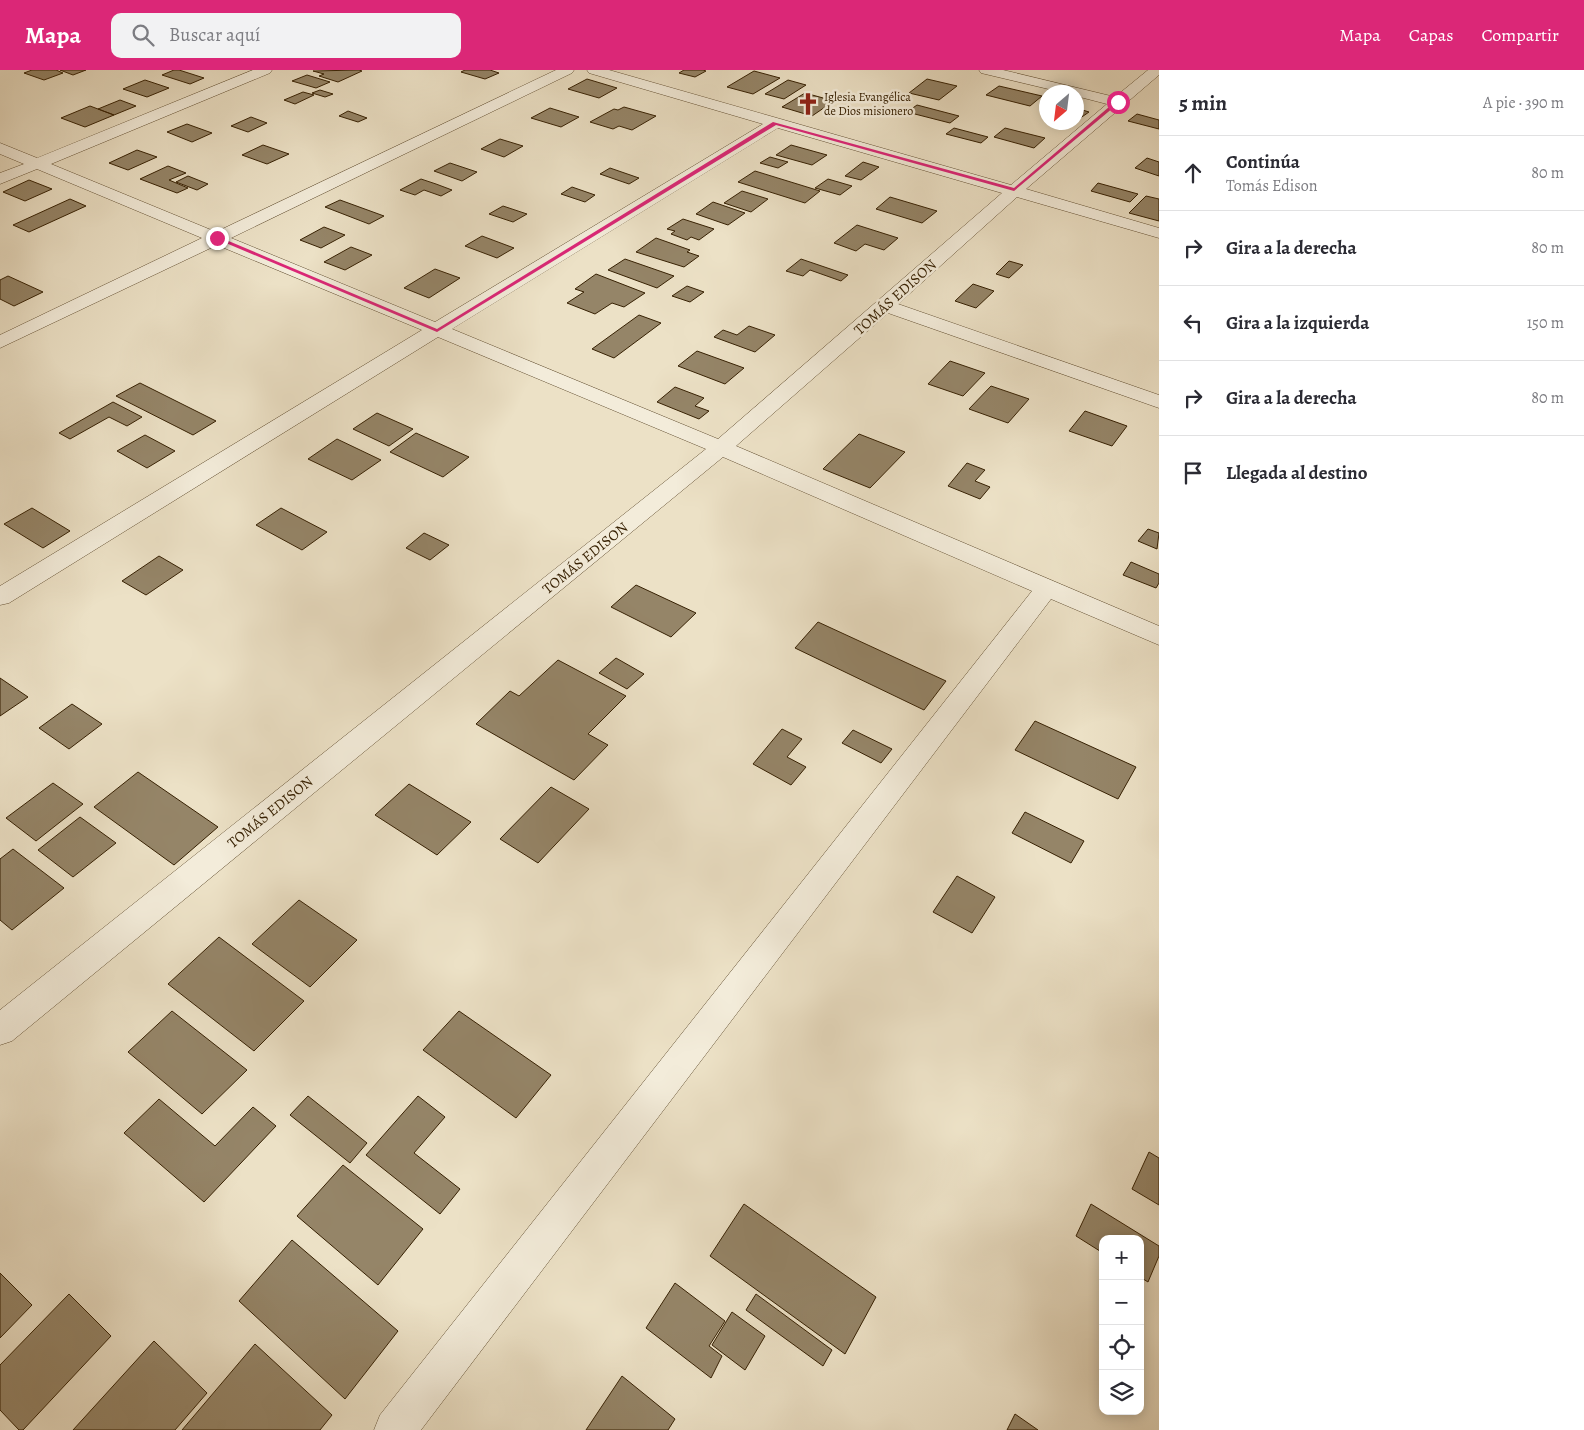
<!DOCTYPE html>
<html lang="es">
<meta charset="utf-8">
<style>
body{margin:0;font-family:Alegreya,serif;background:#f2f2f3;color:#2b2b33}
.controls{position:absolute;right:15px;bottom:15px;display:grid;overflow:hidden;border-radius:10px;box-shadow:0 2px 12px #0003}
.controls button{width:45px;height:45px;display:grid;place-items:center;padding:0;border:0;border-bottom:1px solid #e1e1e2;background:#fff;color:#2b2b33;font:25px sans-serif}
.compass{position:absolute;left:1039px;top:15px;width:45px;height:45px;border-radius:50%;background:#fff;box-shadow:0 2px 12px #0003;rotate:208deg}
.stop{position:absolute;width:15px;height:15px;margin:-11px;border:4px solid #db2777;border-radius:50%;background:#fff}
.stop.end{background:#db2777;border-color:#fff;box-shadow:0 1px 5px #0008}
.list{margin:0;padding:0;list-style:none}
h2{display:flex;justify-content:space-between;align-items:center;height:65px;margin:0;padding:0 20px;font-size:21px}
h2 small{font-size:16px;font-weight:400;color:#7c7c81}
.list li{display:grid;grid-template-columns:32px 1fr auto;gap:15px;align-items:center;box-sizing:border-box;height:75px;padding:0 20px;border-top:1px solid #e1e1e2}
.list b{display:block;font-size:19px;white-space:nowrap}
.list p{margin:0;font-size:16px;white-space:nowrap;color:#7c7c81}
.list em{font-size:16px;font-style:normal;color:#7c7c81}
.icon{flex:none;width:28px;height:28px;fill:none;stroke:currentColor;stroke-width:2;stroke-linecap:round;stroke-linejoin:round}
.map{position:relative;flex:none;width:1159px;height:1360px;overflow:hidden}
header{display:flex;align-items:center;gap:30px;box-sizing:border-box;height:70px;padding:0 25px;background:#db2777;color:#fff}
header strong{font-size:24px}
nav{display:flex;gap:28px;margin-inline-start:auto;font-size:18px}
.search{width:350px;height:45px;background:#f2f2f3;display:flex;align-items:center;gap:12px;box-sizing:border-box;padding:0 18px;border-radius:10px;color:#7c7c81;font-size:19px}
main{display:flex}
aside{flex:1;background:#fff}
.map>svg:first-child{display:block}
</style>
<header>
<strong>Mapa</strong>
<div class="search"><svg class="icon" aria-label="search" viewBox="0 0 24 24"><circle cx="10" cy="10" r="6"/><path d="M15 15l6 6"/></svg>Buscar aquí</div>
<nav><a>Mapa</a><a>Capas</a><a>Compartir</a></nav>
</header>
<main>
<div class="map">
<svg width="1159" height="1360" viewBox="0 0 1159 1360">
<rect width="100%" height="100%" fill="#ece1c6"/>
<filter id="stains"><feTurbulence type="fractalNoise" baseFrequency=".004" numOctaves="4"/><feColorMatrix values="0 0 0 0 .2 0 0 0 0 .09 0 0 0 0 .02 0 0 0 .5 -.17"/></filter>
<radialGradient id="worn" r=".72"><stop offset=".6" stop-color="#630" stop-opacity="0"/><stop offset="1" stop-color="#630" stop-opacity=".3"/></radialGradient>
<path fill="#958568" stroke="#372103" d="M32 0H56L63 3 44 10 24 3Z
M60 0H86L73 5Z
M174 0H179L204 8 190 14 162 5Z
M359 0 362 1 338 12 319 6 324 4 313 1Z
M465 0H490L499 3 485 9 461 2Z
M684 0H703L706 1 695 7 679 3Z
M754 1 780 8 753 24 727 17Z
M307 5 330 12 316 18 292 11Z
M587 9 617 18 599 28 568 19Z
M927 9 957 16 939 30 909 23Z
M145 10 169 18 147 27 123 19Z
M788 10 806 15 784 29 765 24Z
M999 16 1042 26 1030 36 986 25Z
M320 20 333 24 325 27 312 23Z
M303 22 314 25 295 34 284 30Z
M805 23 834 31 812 46 782 37Z
M120 30 136 36 114 45 98 39Z
M917 35 959 46 950 53 907 42Z
M90 36 114 45 85 57 61 48Z
M624 37 656 46 632 60 619 56 613 59 590 52 614 39 618 40Z
M550 38 579 47 561 57 531 48Z
M1076 38 1089 42 1076 51Z
M348 41 367 48 358 52 339 46Z
M1137 44 1159 50V59L1128 51Z
M251 47 267 53 248 62 231 56Z
M187 54 212 63 192 72 167 62Z
M954 58 988 67 981 73 946 64Z
M1005 58 1045 68 1034 78 994 67Z
M500 69 523 76 504 87 481 79Z
M263 75 289 84 267 94 242 85Z
M791 75 827 85 812 95 776 85Z
M137 80 157 87 128 100 109 93Z
M770 87 788 92 778 98 760 93Z
M1147 88 1159 92V106L1135 98Z
M863 92 879 97 861 110 845 106Z
M450 93 477 102 462 111 434 101Z
M168 96 186 103 169 110 188 118 177 123 140 109Z
M610 98 639 108 629 114 600 104Z
M755 101 820 121 805 133 738 112Z
M188 106 208 114 197 120 176 112Z
M421 109 436 114 452 120 441 126 424 120 415 125 400 120Z
M828 109 852 116 840 125 815 118Z
M29 110 52 119 25 131 3 122Z
M1098 113 1138 124 1130 132 1091 121Z
M572 117 595 125 585 132 561 124Z
M742 121 768 129 751 142 724 133Z
M1146 126 1159 129V151L1129 143Z
M890 127 937 141 922 153 876 139Z
M70 129 86 136 29 162 13 155Z
M340 130 384 146 369 154 325 137Z
M713 132 745 143 728 155 696 144Z
M503 136 527 144 513 152 489 144Z
M683 149 714 159 699 170 691 167 687 170 671 164 675 161 667 159Z
M857 155 898 168 884 180 865 174 856 181 834 173Z
M324 157 345 165 321 178 300 170Z
M482 166 514 178 497 188 465 176Z
M656 168 690 180 687 182 699 186 684 197 636 182Z
M351 177 372 185 345 200 324 192Z
M625 189 674 206 657 218 608 200Z
M801 189 848 205 841 211 810 200 803 206 786 201Z
M1009 191 1023 195 1009 208 996 204Z
M435 199 460 208 429 228 404 218Z
M596 204 645 223 624 237 612 233 595 244 567 233 584 222 575 219Z
M8 206 43 222 14 236 0 229V210Z
M973 214 994 221 976 238 955 231Z
M687 216 704 222 690 232 672 226Z
M639 245 661 253 614 288 592 279Z
M749 256 775 265 755 282 714 267 723 260 737 265Z
M697 281 744 298 725 314 678 296Z
M950 291 985 303 963 326 928 314Z
M140 313 216 351 193 365 116 326Z
M991 316 1029 329 1008 353 969 339Z
M675 317 704 328 695 336 709 341 699 349 657 332Z
M113 332 142 347 127 356 109 347 70 369 59 363Z
M1085 341 1127 356 1112 376 1069 361Z
M377 343 413 359 389 376 353 359Z
M416 363 469 387 443 407 390 382Z
M859 364 905 382 870 418 823 399Z
M145 365 175 381 147 398 117 381Z
M337 369 381 390 352 410 308 389Z
M967 393 985 400 975 411 990 417 980 429 948 416Z
M32 438 70 461 43 478 4 454Z
M281 438 327 462 302 480 256 455Z
M1148 459 1159 463 1157 479 1138 471Z
M424 463 449 475 430 490 406 478Z
M159 486 183 500 146 525 122 511Z
M1131 492 1159 504V513L1156 518 1123 505Z
M636 515 696 543 671 567 611 537Z
M818 552 946 611 924 640 795 578Z
M616 588 644 604 627 619 599 603Z
M558 590 626 626 588 664 608 675 574 710 476 654 510 621 519 626Z
M0 608 28 627 0 646Z
M72 634 102 654 69 679 39 658Z
M1035 651 1136 697 1118 729 1015 680Z
M782 659 802 669 787 687 806 697 791 715 753 694Z
M853 660 892 679 881 693 842 673Z
M138 702 218 757 174 795 94 737Z
M53 713 83 734 36 771 6 748Z
M409 714 471 752 437 785 375 745Z
M551 717 589 739 538 793 500 769Z
M1025 742 1084 771 1071 793 1012 763Z
M80 747 116 773 73 807 38 780Z
M13 779 64 818 12 860 0 850V789Z
M957 806 995 827 972 863 933 842Z
M299 830 357 870 310 917 252 874Z
M219 867 304 931 254 981 168 914Z
M172 941 247 1000 202 1044 128 982Z
M459 941 551 1005 516 1048 423 980Z
M308 1026 367 1073 350 1093 290 1045Z
M418 1026 445 1047 414 1083 460 1119 440 1144 366 1085Z
M159 1029 215 1076 253 1037 276 1056 204 1132 124 1063Z
M1149 1082 1159 1088V1135L1132 1119Z
M343 1095 423 1159 378 1215 297 1146Z
M744 1134 876 1227 845 1284 710 1186Z
M1091 1134 1159 1176V1186L1148 1212 1140 1207V1169H1103V1183L1076 1166Z
M292 1170 398 1261 345 1329 239 1231Z
M0 1203 32 1235 0 1268Z
M675 1213 725 1251 709 1276 722 1286 711 1308 646 1258Z
M69 1224 111 1266 23 1360H19L0 1340V1295Z
M756 1224 832 1280 823 1296 746 1240Z
M732 1242 765 1266 745 1300 712 1275Z
M154 1271 207 1323 175 1360H73Z
M255 1274 332 1345 320 1360H182Z
M622 1306 675 1349 668 1360H586Z
M1015 1344 1038 1360H1007Z"/>
<g fill="none" stroke-linecap="round" stroke-linejoin="round">
<defs>
<path id="minor" d="M253 0H272L270 3 51 94 216 162 556 0H574L572 3 231 168 435 252 763 54 589 3 587 0H609L1011 115 1107 34 1076 26V22H1061L981 3 979 0H1003L1115 27 1148 0H1159V5L1026 119 1159 158V168L1017 127 898 234 1159 325V338L888 243 736 376 1159 556V575L1051 529 421 1360H374L380 1345 1032 521 723 387 12 971 0 975V940L706 379 438 267 9 533 0 535V516L422 260 217 175 0 278V265L202 168 37 99 0 114V103L24 94 0 84V73L37 88ZM778 58 1002 123 718 369 452 259Z"/>
</defs>
<use href="#minor" stroke="#645134" stroke-width="1"/>
<use href="#minor" fill="#f3ecda" fill-rule="evenodd"/>
</g>
<path fill="#db2777" d="M1116 31 1120 32 1014 121 776 55 437 262 214 168 219 167 437 259 773 52 1014 118Z"/>
<defs>
<symbol id="church-bare" viewBox="-9 -9 18 18"><path d="M-1.2-6h2.4v3.5h3.3v2.4h-3.3V6h-2.4V-.1h-3.3v-2.4h3.3Z" fill="#8f2418" stroke="#f3ecda" stroke-width="2.5" paint-order="stroke"/></symbol>
</defs>
<g fill-rule="evenodd">
<use href="#church-bare" x="792" y="18" width="32" height="32"/>
</g>
<g text-anchor="middle" dominant-baseline="central" stroke-width="5" stroke-linejoin="round" paint-order="stroke">
<g font-size="12" fill="#372103" stroke="#f3ecda" text-anchor="start">
<text x="824" y="27">Iglesia Evangélica<tspan x="824" dy="14">de Dios misionero</tspan></text>
</g>
<g font-size="15" fill="#372103" stroke="#f3ecda">
<text transform="translate(895 227) rotate(-42)">TOMÁS EDISON</text>
<text transform="translate(585 488) rotate(-39)">TOMÁS EDISON</text>
<text transform="translate(270 742) rotate(-39)">TOMÁS EDISON</text>
</g>
</g>
<rect width="100%" height="100%" filter="url(#stains)"/>
<rect width="100%" height="100%" fill="url(#worn)"/>
</svg>
<div class="controls">
<button>+</button>
<button>−</button>
<button><svg class="icon" aria-label="locate" viewBox="0 0 24 24"><circle cx="12" cy="12" r="6"/><path d="M12 2v4M12 18v4M2 12h4M18 12h4"/></svg></button>
<button><svg class="icon" aria-label="layers" viewBox="0 0 24 24"><path d="M12 4l9 5-9 5-9-5zM3 14l9 5 9-5"/></svg></button>
</div>
<svg class="compass" viewBox="-18 -18 36 36"><path d="M0-13l5 13h-10z" fill="#e53935"/><path d="M0 13l5-13h-10z" fill="#7c7c81"/></svg>
<div class="stop" style="left:1118px;top:32px"></div>
<div class="stop end" style="left:217px;top:168px"></div>
</div>
<aside>
<h2>5 min<small>A pie · 390 m</small></h2>
<ul class="list">
<li><svg class="icon" aria-label="ahead" viewBox="0 0 24 24"><path d="M12 20V5M6 11l6-6 6 6"/></svg><div><b>Continúa</b><p>Tomás Edison</p></div><em>80 m</em></li>
<li><svg class="icon" aria-label="right" viewBox="0 0 24 24"><path d="M7 20v-9h11M14 6l5 5-5 5"/></svg><div><b>Gira a la derecha</b></div><em>80 m</em></li>
<li><svg class="icon" aria-label="left" viewBox="0 0 24 24"><path d="M17 20v-9H6M10 6l-5 5 5 5"/></svg><div><b>Gira a la izquierda</b></div><em>150 m</em></li>
<li><svg class="icon" aria-label="right" viewBox="0 0 24 24"><path d="M7 20v-9h11M14 6l5 5-5 5"/></svg><div><b>Gira a la derecha</b></div><em>80 m</em></li>
<li><svg class="icon" aria-label="arrive" viewBox="0 0 24 24"><path d="M6 21V4h12l-3 4 3 4H6"/></svg><div><b>Llegada al destino</b></div></li>
</ul>
</aside>
</main>
